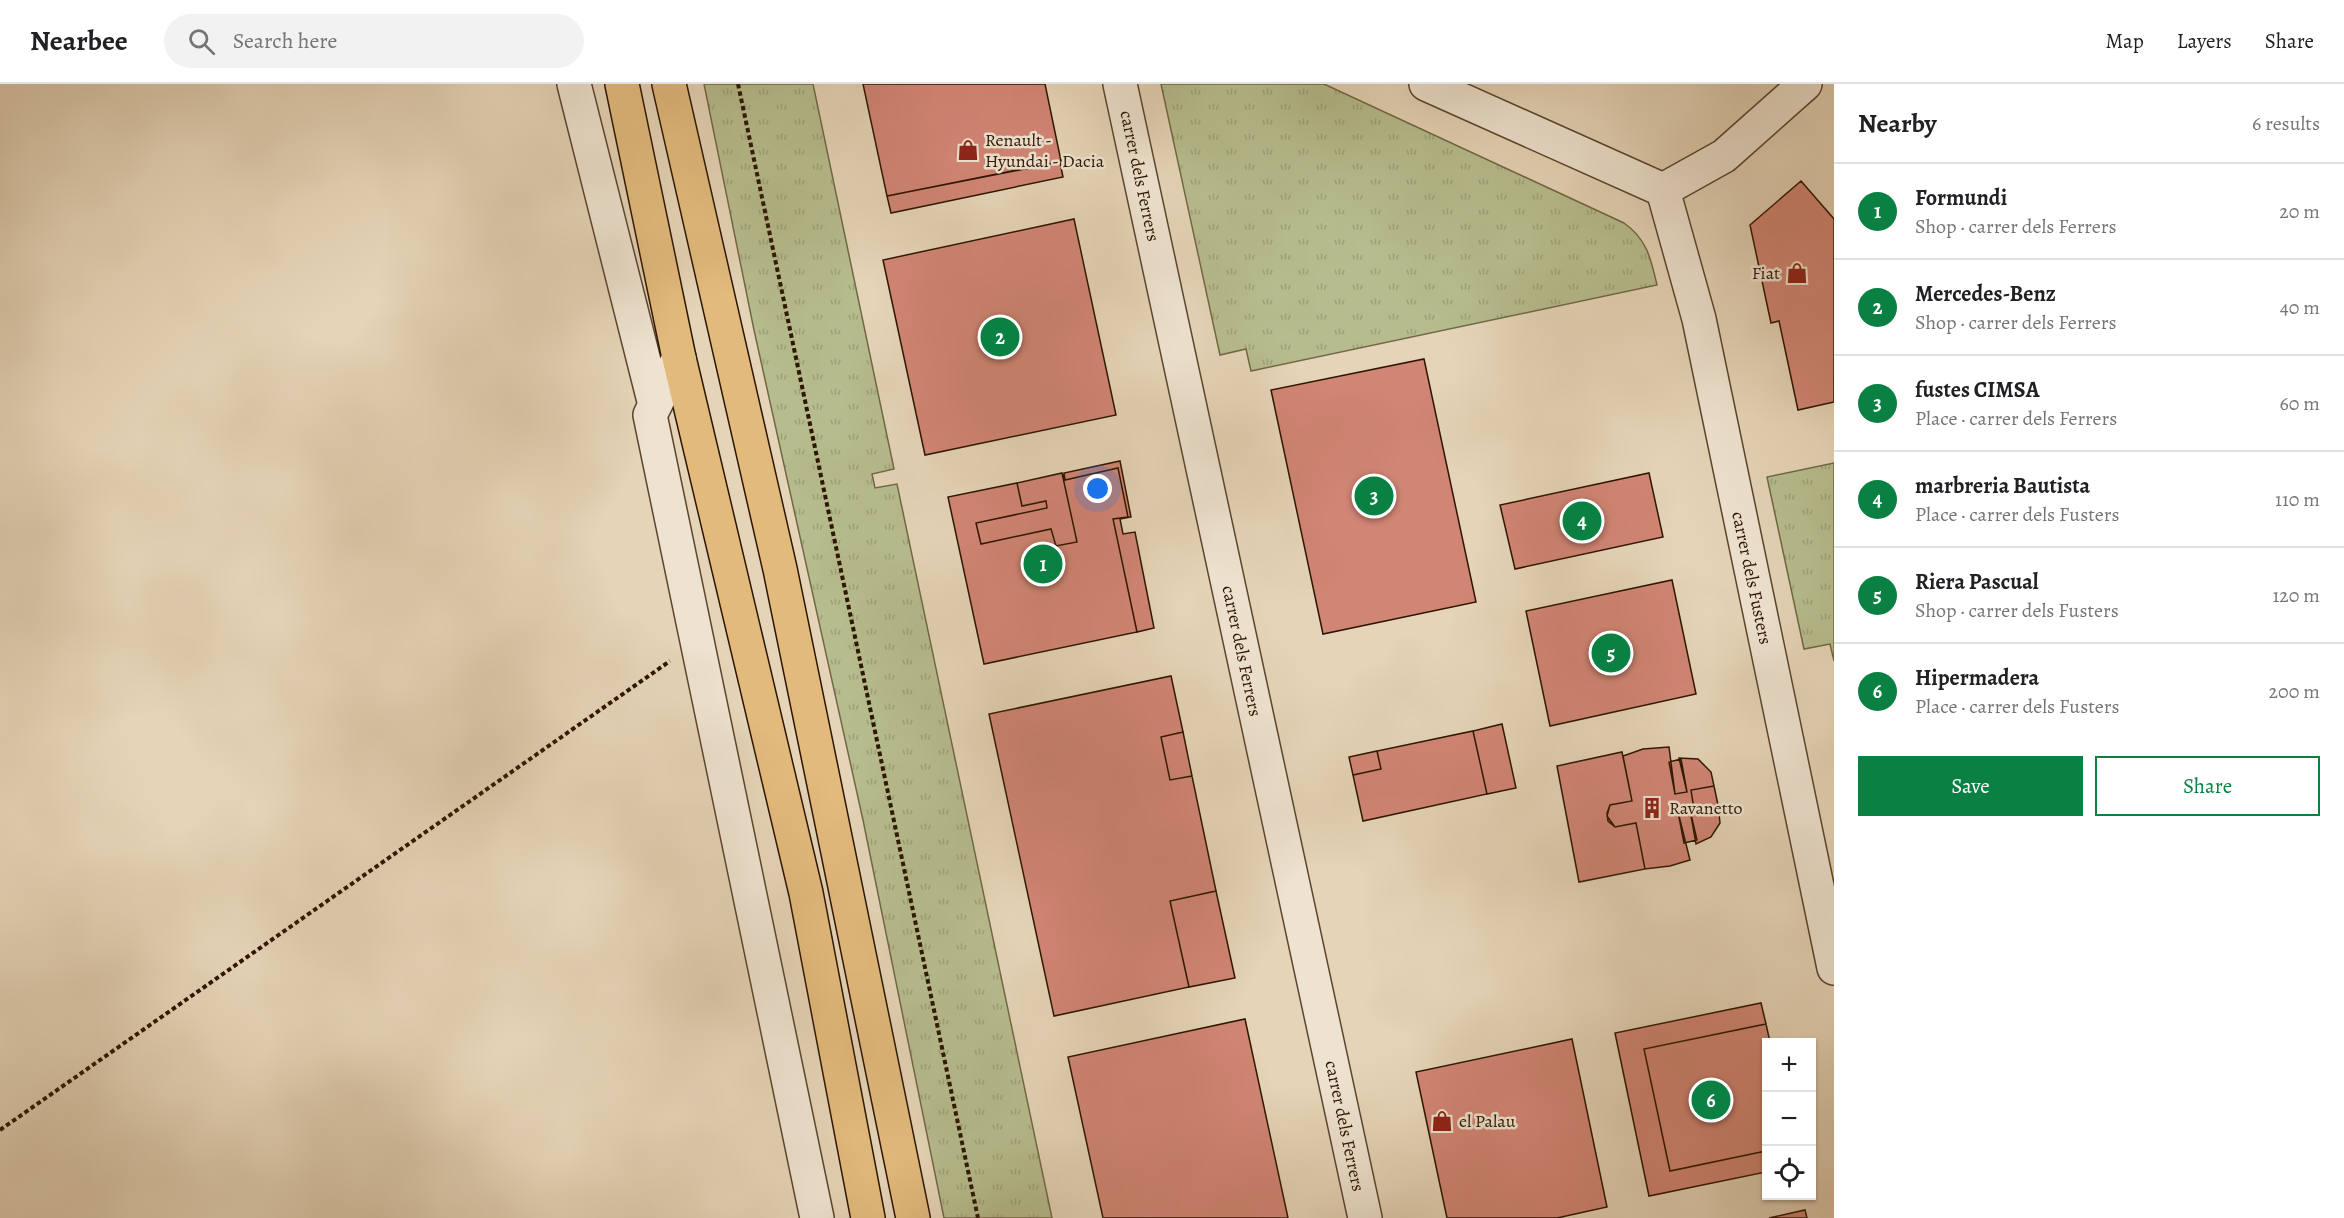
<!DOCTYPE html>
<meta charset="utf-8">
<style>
body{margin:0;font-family:Alegreya,serif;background:#f2f2f2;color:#202124}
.controls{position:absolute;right:18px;bottom:18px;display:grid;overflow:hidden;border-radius:0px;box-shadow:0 2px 4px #0004}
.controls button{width:54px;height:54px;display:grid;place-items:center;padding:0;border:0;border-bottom:2px solid #e0e0e0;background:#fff;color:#202124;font:30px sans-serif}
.you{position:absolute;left:1098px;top:405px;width:21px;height:21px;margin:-15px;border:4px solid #fff;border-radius:50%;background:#1a73e8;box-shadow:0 0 0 9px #1a73e833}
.badge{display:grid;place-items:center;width:39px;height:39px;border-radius:50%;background:#0b8043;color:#fff;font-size:20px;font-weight:700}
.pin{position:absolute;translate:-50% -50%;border:3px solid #fff;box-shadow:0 2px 6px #0006}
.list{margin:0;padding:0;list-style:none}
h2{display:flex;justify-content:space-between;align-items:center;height:78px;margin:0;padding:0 24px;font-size:26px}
h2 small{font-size:20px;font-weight:400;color:#757577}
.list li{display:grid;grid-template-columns:39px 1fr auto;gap:18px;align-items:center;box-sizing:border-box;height:96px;padding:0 24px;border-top:2px solid #e0e0e0}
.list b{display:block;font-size:22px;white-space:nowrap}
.list p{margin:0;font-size:20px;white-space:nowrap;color:#757577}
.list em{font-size:20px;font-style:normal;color:#757577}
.actions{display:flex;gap:12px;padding:18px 24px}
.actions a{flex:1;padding:14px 0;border:2px solid #0b8043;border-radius:0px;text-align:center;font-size:21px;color:#0b8043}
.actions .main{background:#0b8043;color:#fff}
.icon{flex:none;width:33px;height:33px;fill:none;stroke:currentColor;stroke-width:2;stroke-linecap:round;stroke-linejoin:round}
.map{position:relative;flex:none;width:1834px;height:1134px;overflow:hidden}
header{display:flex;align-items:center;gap:36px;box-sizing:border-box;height:84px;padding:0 30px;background:#fff;border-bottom:2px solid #e0e0e0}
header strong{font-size:28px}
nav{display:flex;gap:33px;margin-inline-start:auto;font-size:21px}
.search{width:420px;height:54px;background:#f2f2f2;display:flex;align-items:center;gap:15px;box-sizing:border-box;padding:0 21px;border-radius:33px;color:#757577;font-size:22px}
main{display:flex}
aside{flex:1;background:#fff}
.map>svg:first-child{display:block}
</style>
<header>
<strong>Nearbee</strong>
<div class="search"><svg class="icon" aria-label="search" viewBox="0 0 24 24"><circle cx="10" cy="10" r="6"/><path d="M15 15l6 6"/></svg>Search here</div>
<nav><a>Map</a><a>Layers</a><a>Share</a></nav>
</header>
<main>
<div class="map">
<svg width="1834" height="1134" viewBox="0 0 1834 1134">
<defs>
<pattern id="grass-tufts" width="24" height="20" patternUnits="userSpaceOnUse" patternTransform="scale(1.5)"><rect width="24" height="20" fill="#b6bc8d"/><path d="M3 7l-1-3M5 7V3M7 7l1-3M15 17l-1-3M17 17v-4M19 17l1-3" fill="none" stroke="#9da178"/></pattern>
</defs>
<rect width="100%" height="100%" fill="#e5d4b7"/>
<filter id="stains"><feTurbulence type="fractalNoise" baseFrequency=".00333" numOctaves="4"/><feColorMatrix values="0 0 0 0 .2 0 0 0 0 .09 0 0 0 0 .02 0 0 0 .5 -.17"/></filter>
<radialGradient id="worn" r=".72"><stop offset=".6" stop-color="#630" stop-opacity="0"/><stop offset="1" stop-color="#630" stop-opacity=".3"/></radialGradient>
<path fill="url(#grass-tufts)" stroke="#726846" stroke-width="1.5" d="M704 0H813L894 385 872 390 875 404 897 400 1052 1134H944L863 736 754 246Z
M1161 0H1324L1624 139C1647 155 1651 175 1657 201L1251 287 1246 265 1220 271Z
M1834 379V577L1830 560 1804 565 1767 393Z"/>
<path fill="#d18574" stroke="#2d1500" stroke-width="1.5" d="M863 0H1045L1061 77 887 112Z
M1060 78 1063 93 891 129 887 112Z
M1801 97 1834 135V318L1798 326 1779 237 1771 239 1750 141Z
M1074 135 1116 331 925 371 883 176Z
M1424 275 1476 518 1323 550 1271 306Z
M1120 377 1131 433 1120 435 1123 450 1135 448 1154 544 1137 548 1113 435 1128 433 1118 384 1065 396 1064 389Z
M1118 384 1128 433 1113 435 1137 548 984 580 948 413 1017 399 1022 422 1046 417 1047 424 976 439 981 460 1051 445 1056 462 1077 458 1062 389 1065 396Z
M1062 389 1077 458 1056 462 1051 445 981 460 976 439 1047 424 1046 417 1022 422 1017 399Z
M1649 389 1663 453 1515 485 1500 421Z
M1672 496 1696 610 1550 642 1526 527Z
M1171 592 1183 648 1161 653 1170 696 1192 692 1216 807 1170 817 1189 903 1054 932 989 630Z
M1502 640 1516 704 1487 710 1473 647Z
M1473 647 1487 710 1363 737 1353 691 1381 685 1377 667Z
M1183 648 1192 692 1170 696 1161 653Z
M1669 663 1675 710 1687 708 1679 674 1698 675 1711 688 1714 702 1691 706 1694 725 1718 721 1720 739 1711 753 1696 760 1690 726 1678 728 1690 776 1670 782 1645 785 1636 739 1615 743 1608 737 1607 729 1610 721 1632 717 1623 672 1643 665Z
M1377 667 1381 685 1353 691 1349 673Z
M1622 668 1632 717 1610 721 1607 732 1615 743 1636 739 1645 785 1579 798 1557 682Z
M1681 675 1687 708 1675 710 1669 678Z
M1714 702 1718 721 1694 725 1691 706Z
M1690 726 1697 756 1684 759 1678 728Z
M1216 807 1235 894 1189 903 1170 817Z
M1761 919 1766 940 1644 965 1670 1087 1766 1067V1088L1649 1112 1615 949Z
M1245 935 1288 1134H1103L1068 973Z
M1766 940 1770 958H1766V1067L1670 1087 1644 965Z
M1572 955 1607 1123 1557 1134H1447L1416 988Z
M1805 1126 1807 1134H1769Z"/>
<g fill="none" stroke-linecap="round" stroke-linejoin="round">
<defs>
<path id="minor" d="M574 0 655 321
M1120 0 1365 1134
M1426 0 1663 106
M1663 106 1699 235 1834 884
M1663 106 1724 72 1805 0
M679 274 650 331 817 1134"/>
<path id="highway" d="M622 0 679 274 806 809 868 1134
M669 0 780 485 913 1134"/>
</defs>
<use href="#minor" stroke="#5b452e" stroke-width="36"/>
<use href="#highway" stroke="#2d1500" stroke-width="36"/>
<path stroke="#2d1500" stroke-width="4" stroke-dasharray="4.5 3" stroke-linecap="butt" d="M738 0 978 1134
M0 1046 670 577"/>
<use href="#minor" stroke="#eee3d0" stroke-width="33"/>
<use href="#highway" stroke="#e2ba7c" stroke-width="33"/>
</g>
<defs>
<symbol id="shop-bare" viewBox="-9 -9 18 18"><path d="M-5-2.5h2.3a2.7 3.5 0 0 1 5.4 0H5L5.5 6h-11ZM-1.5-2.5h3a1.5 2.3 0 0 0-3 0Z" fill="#8f2418" stroke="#eee3d0" stroke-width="2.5" paint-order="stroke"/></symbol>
<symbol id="building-bare" viewBox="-9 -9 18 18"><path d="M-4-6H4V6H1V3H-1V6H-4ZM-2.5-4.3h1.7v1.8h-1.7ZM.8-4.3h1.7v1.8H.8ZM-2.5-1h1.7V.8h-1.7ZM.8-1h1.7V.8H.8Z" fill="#8f2418" stroke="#eee3d0" stroke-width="2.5" paint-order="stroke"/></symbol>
</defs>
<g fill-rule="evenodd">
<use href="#shop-bare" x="953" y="51" width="30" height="30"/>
<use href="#shop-bare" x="1782" y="174" width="30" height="30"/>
<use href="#building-bare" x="1637" y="709" width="30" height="30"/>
<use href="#shop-bare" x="1427" y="1022" width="30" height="30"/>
</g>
<g text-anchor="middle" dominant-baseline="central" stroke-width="5" stroke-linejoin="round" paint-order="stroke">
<g font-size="18" fill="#2d1500" stroke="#eee3d0" text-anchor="start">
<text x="985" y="56">Renault -<tspan x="985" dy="21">Hyundai - Dacia</tspan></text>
<text x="1780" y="189" text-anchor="end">Fiat</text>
<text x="1669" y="724">Ravanetto</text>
<text x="1459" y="1037">el Palau</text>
</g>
<g font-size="18" fill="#2d1500" stroke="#eee3d0">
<text transform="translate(1140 92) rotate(78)">carrer dels Ferrers</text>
<text transform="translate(1752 494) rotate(78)">carrer dels Fusters</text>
<text transform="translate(1242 567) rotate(78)">carrer dels Ferrers</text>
<text transform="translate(1345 1042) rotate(78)">carrer dels Ferrers</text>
</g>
</g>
<rect width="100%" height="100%" filter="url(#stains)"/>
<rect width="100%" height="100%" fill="url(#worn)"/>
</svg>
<div class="controls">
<button>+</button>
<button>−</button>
<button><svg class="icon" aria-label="locate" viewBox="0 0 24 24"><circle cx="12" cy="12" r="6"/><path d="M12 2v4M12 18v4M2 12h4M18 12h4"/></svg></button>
</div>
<div class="you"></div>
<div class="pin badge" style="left:1043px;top:480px">1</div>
<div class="pin badge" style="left:1000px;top:253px">2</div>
<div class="pin badge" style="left:1374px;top:412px">3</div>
<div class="pin badge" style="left:1582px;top:437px">4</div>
<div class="pin badge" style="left:1611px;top:569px">5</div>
<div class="pin badge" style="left:1711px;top:1016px">6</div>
</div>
<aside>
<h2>Nearby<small>6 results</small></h2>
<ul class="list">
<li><span class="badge">1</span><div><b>Formundi</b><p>Shop · carrer dels Ferrers</p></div><em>20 m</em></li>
<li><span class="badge">2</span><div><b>Mercedes-Benz</b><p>Shop · carrer dels Ferrers</p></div><em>40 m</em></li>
<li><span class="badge">3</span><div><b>fustes CIMSA</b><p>Place · carrer dels Ferrers</p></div><em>60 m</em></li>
<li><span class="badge">4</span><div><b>marbreria Bautista</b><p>Place · carrer dels Fusters</p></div><em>110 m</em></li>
<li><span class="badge">5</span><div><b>Riera Pascual</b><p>Shop · carrer dels Fusters</p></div><em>120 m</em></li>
<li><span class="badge">6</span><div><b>Hipermadera</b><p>Place · carrer dels Fusters</p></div><em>200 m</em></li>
</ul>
<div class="actions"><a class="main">Save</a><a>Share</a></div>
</aside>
</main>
